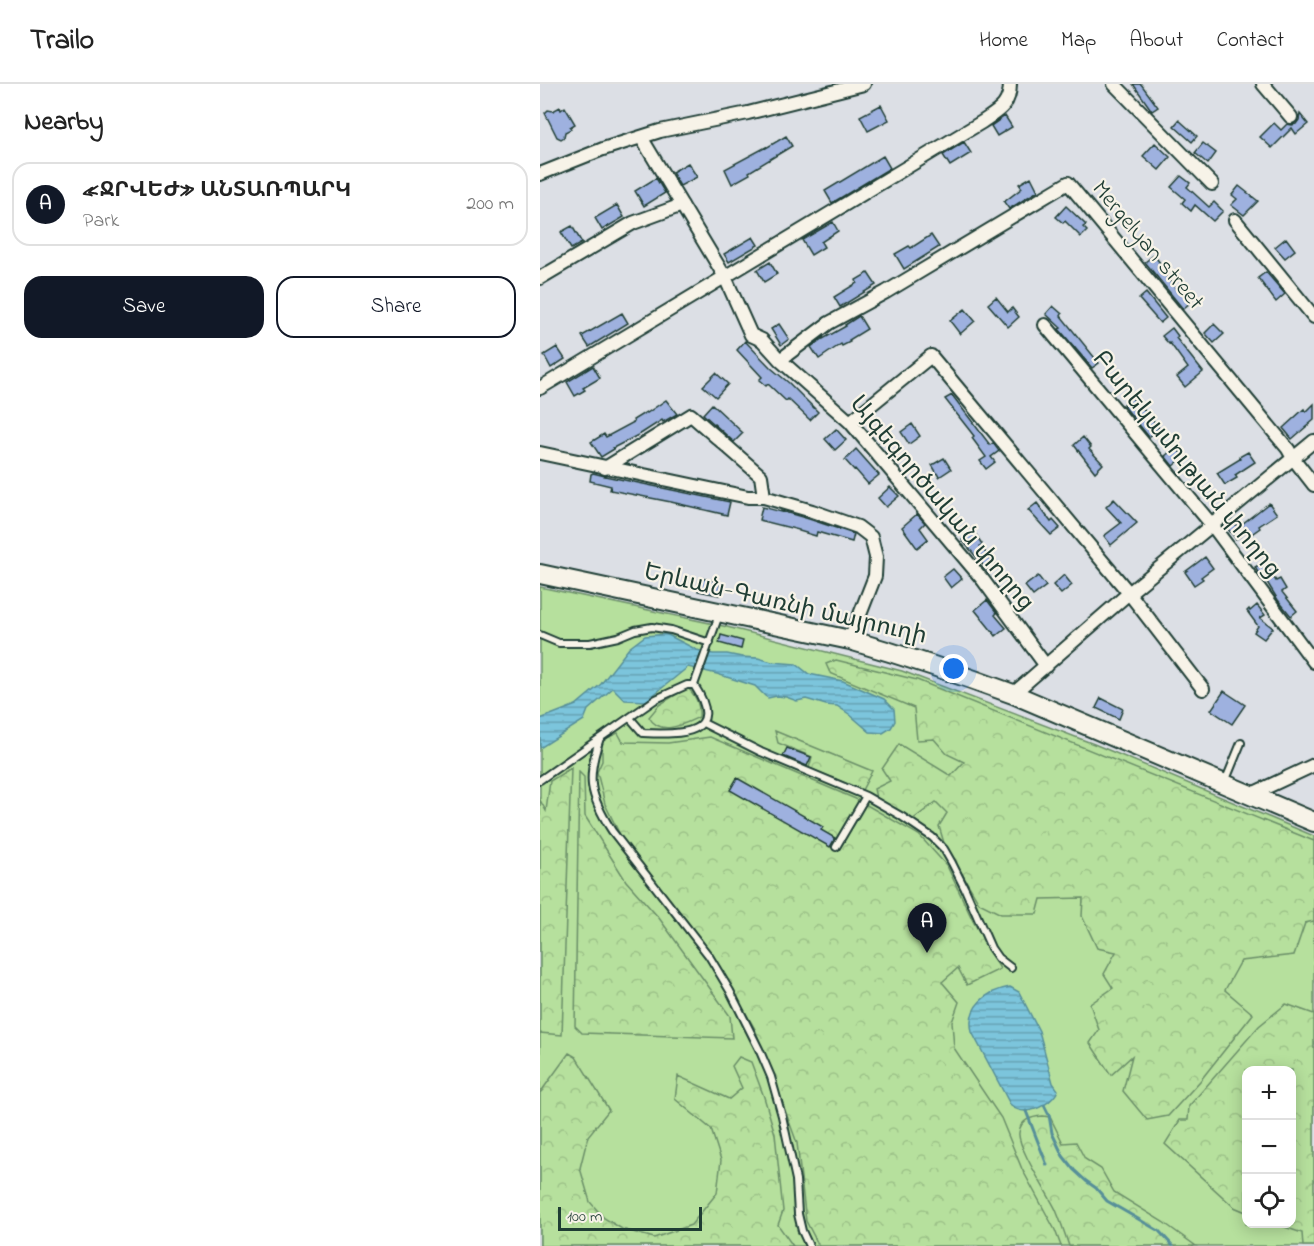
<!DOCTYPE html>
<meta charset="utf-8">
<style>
body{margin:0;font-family:"Indie Flower","Noto Sans Armenian",sans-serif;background:#f2f2f2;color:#222}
.controls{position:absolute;right:18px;bottom:18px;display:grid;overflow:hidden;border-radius:12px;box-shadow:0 3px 15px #0003}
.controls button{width:54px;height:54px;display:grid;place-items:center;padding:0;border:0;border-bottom:2px solid #e0e0e0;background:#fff;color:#222;font:30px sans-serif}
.scale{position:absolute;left:18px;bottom:15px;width:144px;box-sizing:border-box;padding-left:6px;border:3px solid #1f3d34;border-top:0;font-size:16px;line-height:21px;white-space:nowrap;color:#1f3d34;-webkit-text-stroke:4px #f7f3e8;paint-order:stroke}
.you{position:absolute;left:414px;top:585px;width:21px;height:21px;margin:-15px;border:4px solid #fff;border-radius:50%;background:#1a73e8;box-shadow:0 0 0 9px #1a73e833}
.badge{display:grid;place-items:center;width:39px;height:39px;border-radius:50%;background:#111827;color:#fff;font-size:20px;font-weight:700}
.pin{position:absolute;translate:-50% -50px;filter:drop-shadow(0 2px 3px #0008)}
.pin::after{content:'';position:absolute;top:32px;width:21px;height:18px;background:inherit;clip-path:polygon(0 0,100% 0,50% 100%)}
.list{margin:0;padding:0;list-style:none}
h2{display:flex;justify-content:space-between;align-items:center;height:78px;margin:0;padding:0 24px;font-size:26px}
h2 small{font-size:20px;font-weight:400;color:#767676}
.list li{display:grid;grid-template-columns:39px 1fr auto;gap:18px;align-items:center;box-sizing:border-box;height:84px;margin:0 12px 12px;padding:0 12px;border:2px solid #e0e0e0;border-radius:18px}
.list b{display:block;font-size:22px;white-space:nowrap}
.list p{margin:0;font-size:20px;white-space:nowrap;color:#767676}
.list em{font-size:20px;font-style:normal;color:#767676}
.actions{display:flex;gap:12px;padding:18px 24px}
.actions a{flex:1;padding:14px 0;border:2px solid #111827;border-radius:18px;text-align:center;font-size:21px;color:#111827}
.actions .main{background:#111827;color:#fff}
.icon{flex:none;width:33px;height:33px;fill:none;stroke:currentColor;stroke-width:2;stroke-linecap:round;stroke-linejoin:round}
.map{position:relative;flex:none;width:774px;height:1162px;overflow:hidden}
header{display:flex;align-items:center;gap:36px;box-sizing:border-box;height:84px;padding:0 30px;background:#fff;border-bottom:2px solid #e0e0e0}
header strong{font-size:28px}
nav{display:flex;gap:33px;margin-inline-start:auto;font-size:21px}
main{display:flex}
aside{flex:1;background:#fff}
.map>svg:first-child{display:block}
</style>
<header>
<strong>Trailo</strong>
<nav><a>Home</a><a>Map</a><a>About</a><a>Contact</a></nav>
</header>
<main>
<aside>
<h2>Nearby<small></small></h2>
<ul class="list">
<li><span class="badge">A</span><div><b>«ՋՐՎԵԺ» ԱՆՏԱՌՊԱՐԿ</b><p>Park</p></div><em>200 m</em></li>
</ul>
<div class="actions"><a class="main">Save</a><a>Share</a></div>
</aside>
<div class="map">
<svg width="774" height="1162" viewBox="0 0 774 1162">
<defs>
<pattern id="forest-crowns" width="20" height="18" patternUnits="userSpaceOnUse" patternTransform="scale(1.5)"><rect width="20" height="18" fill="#b6e09d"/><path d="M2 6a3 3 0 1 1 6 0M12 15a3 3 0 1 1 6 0" fill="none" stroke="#9cc188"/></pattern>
<pattern id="water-rules" width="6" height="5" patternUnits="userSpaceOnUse" patternTransform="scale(1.5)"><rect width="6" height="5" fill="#7cc5dc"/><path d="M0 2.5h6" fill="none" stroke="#65a1b3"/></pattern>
</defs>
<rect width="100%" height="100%" fill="#dcdfe5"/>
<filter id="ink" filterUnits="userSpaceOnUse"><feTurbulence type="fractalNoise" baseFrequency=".0167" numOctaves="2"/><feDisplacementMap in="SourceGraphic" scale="12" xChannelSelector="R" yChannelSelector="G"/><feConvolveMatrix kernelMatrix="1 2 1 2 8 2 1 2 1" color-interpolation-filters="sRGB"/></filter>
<g filter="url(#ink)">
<path fill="#b6e09d" stroke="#6a8e68" stroke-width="1.5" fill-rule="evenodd" d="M0 503 179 541 362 587 554 660 774 752V1162H0ZM706 986H752V1140H706Z"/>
<path fill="url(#forest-crowns)" stroke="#6a8e68" stroke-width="1.5" d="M296 576 377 596 774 757V837L765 839 754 871 701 877 685 906 713 930 660 997 628 1032 607 1036 583 1007 592 972 571 991 550 959 559 946 550 920 573 904 564 890 576 868 557 864 542 832 543 814 501 815 497 830H461L439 819 404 759 399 742 407 729 396 718 372 736 336 714 334 705 350 697 342 685 359 660 411 692 424 678 407 670 394 655 377 656 374 624 290 589 286 580Z
M145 605H149C157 614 160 621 159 633 144 640 120 653 109 633L119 621Z
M235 647 332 687 322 706 269 684 272 673 238 659Z
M78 649 83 658 128 659 170 653 318 716 379 751 407 782 433 837 460 885 427 901 418 884 402 898 419 918 412 938 414 964 461 1034 482 1085 515 1146 521 1162H279L266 1137 257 1059 215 945 177 879 83 757 65 720 57 688 62 677V656Z
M31 684 22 951 0 949V716L6 727 10 697Z
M39 688 44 693 45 732 86 797 119 834 190 932 192 954 42 949 35 942Z
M746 920 774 930V1162H763L762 1149 736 1140H752V986H706V1128L694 1123 625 1060 640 1036H648L649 1022 719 942Z
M29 969 36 973 69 1026 48 1052 40 1084 50 1118 64 1134 82 1145 114 1154 151 1141 177 1109 181 1076 171 1045 135 1015 138 992 189 1015 202 1004 192 982 199 973 211 978 224 1013 235 1050 243 1127 238 1141 253 1162H0V1009Z
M503 1032 510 1033 523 1059 536 1058 545 1075 561 1085 574 1108 623 1138 656 1162H529C525 1150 521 1138 516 1126 509 1111 477 1063 479 1049 480 1035 492 1033 503 1032Z"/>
<path fill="url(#water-rules)" stroke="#578f99" stroke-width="1.5" d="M126 550 157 566 173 570H187L202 573 218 574 232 578 256 580 269 590 303 597 344 615 354 625 355 637 351 644 343 649 330 648 309 630 297 622 286 621 266 615 257 617 246 613 237 612 228 614 225 612 215 602 177 590 148 583 106 617 85 616 73 604 48 626 44 636 0 664V635L36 621 61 600 89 564 105 552Z
M470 903 479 908 499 947 513 999 518 1006C514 1017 497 1027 485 1027 479 1027 475 1025 471 1022L432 948C426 922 447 907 470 903Z"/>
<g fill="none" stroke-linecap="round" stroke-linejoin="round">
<path stroke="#578f99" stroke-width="3" d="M504 1021 509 1031 512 1049 523 1072 534 1086 546 1097 556 1104 567 1117 619 1147 633 1162
M486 1027 507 1081"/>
</g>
<path fill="#9eb1df" stroke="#1f3d34" stroke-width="1.5" d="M593 0H601L618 23 612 27Z
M341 21 349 36 328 47 320 32Z
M20 23 21 26 25 23 35 40 30 43 31 45 25 48 24 53 21 55 17 53 5 29 8 26 13 27Z
M760 30 768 40 756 50 752 44 732 64 720 53 734 39 741 46 747 40 752 41 756 40 759 36Z
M465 32 472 43 457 52 451 42Z
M639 36 657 52 652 58 634 42Z
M246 52 252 62 209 88 210 90 192 100 185 85 226 63V64Z
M424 58 431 69 410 82 403 71Z
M615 59 630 73 619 86 603 72Z
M663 59 676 69 668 80 655 69Z
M343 72 350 84 292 119 285 107Z
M148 79 157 93 140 102 132 88Z
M641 92 650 99 647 103 669 123 674 118 683 127 673 137 655 121 651 127 642 119 645 115 631 103Z
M491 93 498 107 469 125 464 118 482 104 479 100Z
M116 94 125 109 104 122 95 107Z
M699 102 718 117 704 131 691 121 697 115 692 111Z
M77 121 84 133 62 146 55 134Z
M526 122 546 141 543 143 547 147 541 153 525 137 523 139 516 133Z
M293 138 298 147 281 158 284 163 271 171 262 156Z
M32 142 42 159 31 165 21 148Z
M391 151 399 163 364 185 355 170 369 162 371 164Z
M213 153 218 161 189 178 184 170Z
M746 154 755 166 745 174 735 163Z
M614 171 620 179 618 181 639 209 643 206 652 217 643 225 605 178Z
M230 178 237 190 224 198 217 186Z
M726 188 745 210 736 218 718 194Z
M328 189 336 201 300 223 294 213 317 199 316 196Z
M606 209 626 234 620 239 599 215Z
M456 213 468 228 472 224 479 233 468 243 448 220Z
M513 222 522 230 521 232 559 279 552 284 519 245 521 244 506 230Z
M425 225 435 237 420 250 410 237Z
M82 229 88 239 49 263 42 252Z
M319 232 327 245 309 256 310 258 302 262 301 260 279 275 271 263 283 254V255L306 242 305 241Z
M239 240 249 255 241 261 231 245Z
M674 240 684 250 674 259 665 249Z
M632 244 638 252 636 254 663 288 645 303 637 293 648 284 630 259 629 260 622 252Z
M205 257 231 284 249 299 278 328 270 336 248 315 246 317 228 300 226 302 219 296 222 293 197 266Z
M17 263 25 275 11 284 4 271Z
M53 282 60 294 43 304 45 306 35 312 27 298Z
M176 289 188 300 176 313 163 302Z
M412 311 450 361 453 359 459 367 451 373 455 378 446 385 440 377 446 373 432 354 434 352 405 315Z
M591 313 608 330 619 344 609 353 583 321Z
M126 316 137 330 123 338 122 336 102 349 73 364 74 365 61 373 51 358 64 350 66 353 94 338 93 336 106 328 107 329Z
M172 320 203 349 194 358 163 330Z
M774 320V336L752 355 743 344 764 325 766 328Z
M372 340 380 352 369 360 361 348Z
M296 345 306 356 295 366 285 355Z
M543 353 551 363 549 365 563 380 555 388 534 361Z
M636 363 644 373 633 382 625 372Z
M316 365 339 391 328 400 315 385 314 386 305 376Z
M708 368 715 378 695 391 697 394 685 401 677 389 700 375 699 373Z
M404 374 411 385 399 393 392 381Z
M53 389 65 392 190 418 187 431 131 418 70 406 71 402 50 397 51 390Z
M350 403 359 412 346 423 338 414Z
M574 415 597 439 571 461 564 452 581 439 566 423Z
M497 419 511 438 513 436 520 444 511 451 488 426Z
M729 419 737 430 719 442 720 444 710 451 707 447 696 455 687 444 694 439 698 443Z
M222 423 241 428V427L269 435 314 450 312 458 277 448 276 452 259 447V446L219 436Z
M377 430 385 439 380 444 388 455 377 464 362 443Z
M434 448 442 460 440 462 456 481 448 487 422 456Z
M665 473 673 484 661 493 663 495 654 501 645 488Z
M724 478 736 497 740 495 746 505 742 508 757 527 751 532 738 516 722 490 720 492 715 483Z
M413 485 422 495 411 504 403 493Z
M524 491 532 501 521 510 513 501Z
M498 492 506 502 493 512 485 502Z
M160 494 181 498 179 511 158 507Z
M447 516 457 529 455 531 466 544 456 552 435 526Z
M717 521 725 531 720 534 733 544 724 555 714 548 718 542 707 527 709 525 710 527Z
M181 551 203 557 201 565 179 559Z
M684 607 705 621 692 640 671 626Z
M561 614 583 625 579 635 556 624Z
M247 664 271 673 267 682 243 672Z
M197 694 283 743 281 746 295 754 290 763 190 706Z"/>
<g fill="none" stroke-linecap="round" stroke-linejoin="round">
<defs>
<path id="lane" d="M0 551 19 559H50L78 553 95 546 112 543 131 546 170 559
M90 634 103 649C141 651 187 651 154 601
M163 639 221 668 326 712 361 732 392 753 404 765 412 779 425 805 451 864 458 874 471 884
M60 654C46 694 49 711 72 747L169 872 190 907 219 965 231 993 242 1032 256 1096 258 1130 262 1147 269 1162
M0 696 116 615 147 601H154L179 531
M685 698 701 659
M296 763 326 712"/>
<path id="street" d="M574 0 672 100
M723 0 751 33
M101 53 185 193 211 251 222 256 240 276 310 338 443 496 506 582
M0 90 63 65 120 47 208 29 324 0
M695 136 774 233
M0 194 93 139 142 121
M505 241 672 441 774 578
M240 276 289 239 346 208 528 99 748 365 753 374 774 401
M0 304 442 38C458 27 470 22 470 0
M310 338 391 272 589 509 663 605
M0 369 208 413H224L272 427 318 443 331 453 336 473 335 492 310 556
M65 384 151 331 221 392 224 413
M473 610 589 509 774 357
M710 711 774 681"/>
<path id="primary" d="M0 490 310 556C365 572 419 590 473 610L774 738"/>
</defs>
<use href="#lane" stroke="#1f3d34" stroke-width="10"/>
<use href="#street" stroke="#1f3d34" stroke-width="16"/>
<use href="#primary" stroke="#1f3d34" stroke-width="22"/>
<use href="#lane" stroke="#f7f3e8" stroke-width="6"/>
<use href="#street" stroke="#f7f3e8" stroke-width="12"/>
<use href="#primary" stroke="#f7f3e8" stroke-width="18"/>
</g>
</g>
<g text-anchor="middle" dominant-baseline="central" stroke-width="4.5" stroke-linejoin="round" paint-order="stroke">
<g font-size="24" fill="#1f3d34" stroke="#f7f3e8">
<text transform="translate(607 162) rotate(50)">Mergelyan street</text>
<text transform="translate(646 381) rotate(51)">Բարեկամության փողոց</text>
<text transform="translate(401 420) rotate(50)">Այգեգործական փողոց</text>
<text transform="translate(245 521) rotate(13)">Երևան-Գառնի մայրուղի</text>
</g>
</g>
</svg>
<div class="controls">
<button>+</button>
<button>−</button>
<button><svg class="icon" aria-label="locate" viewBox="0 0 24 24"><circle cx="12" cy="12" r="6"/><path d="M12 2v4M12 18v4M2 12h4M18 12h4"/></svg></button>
</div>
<div class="scale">100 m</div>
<div class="you"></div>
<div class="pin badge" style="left:387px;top:869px">A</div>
</div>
</main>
